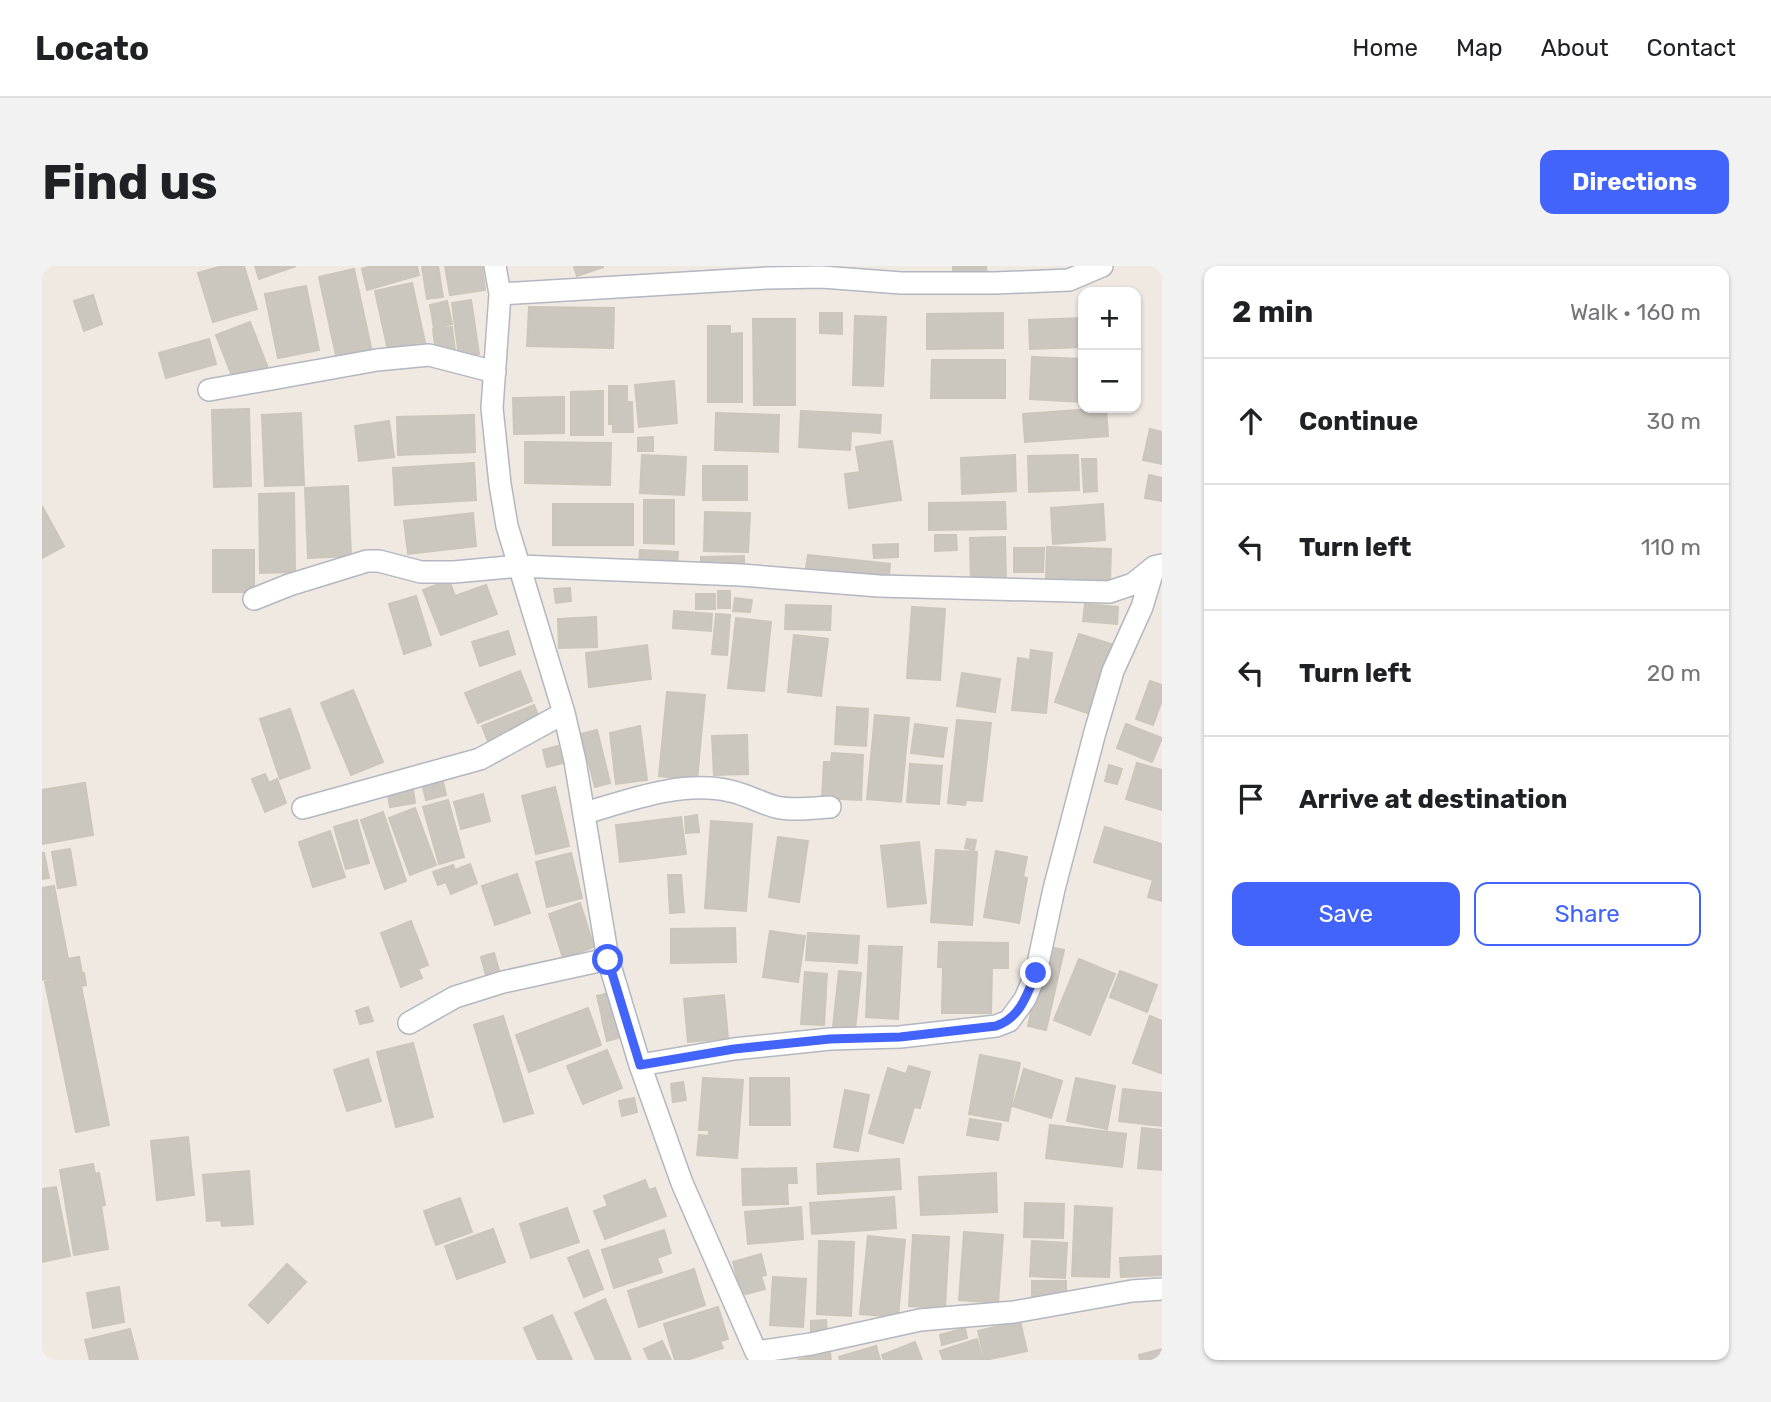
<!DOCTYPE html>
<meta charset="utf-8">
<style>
body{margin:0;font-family:Rubik,sans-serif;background:#f2f2f2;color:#202124}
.controls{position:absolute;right:21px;top:21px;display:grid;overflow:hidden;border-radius:14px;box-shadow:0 2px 5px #0004}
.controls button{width:63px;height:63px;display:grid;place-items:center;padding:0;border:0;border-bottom:2px solid #e0e0e0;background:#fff;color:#202124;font:35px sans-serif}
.stop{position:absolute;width:21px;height:21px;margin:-16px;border:5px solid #4264fb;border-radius:50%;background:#fff}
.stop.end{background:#4264fb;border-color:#fff;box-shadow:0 2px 7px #0008}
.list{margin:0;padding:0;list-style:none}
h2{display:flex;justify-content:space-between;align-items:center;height:91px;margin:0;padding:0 28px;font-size:30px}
h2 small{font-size:23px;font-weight:400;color:#757577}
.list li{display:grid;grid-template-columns:46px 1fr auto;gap:21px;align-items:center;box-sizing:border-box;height:126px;padding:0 28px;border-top:2px solid #e0e0e0}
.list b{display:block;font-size:26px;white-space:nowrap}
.list em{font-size:23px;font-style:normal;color:#757577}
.actions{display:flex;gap:14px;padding:21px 28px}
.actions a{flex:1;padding:16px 0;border:2px solid #4264fb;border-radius:14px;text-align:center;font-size:24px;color:#4264fb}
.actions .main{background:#4264fb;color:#fff}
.icon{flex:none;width:38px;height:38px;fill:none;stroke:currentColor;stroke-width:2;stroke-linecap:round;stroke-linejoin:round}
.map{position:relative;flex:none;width:1120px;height:1094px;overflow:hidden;border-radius:14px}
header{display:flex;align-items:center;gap:42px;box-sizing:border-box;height:98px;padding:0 35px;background:#fff;border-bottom:2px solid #e0e0e0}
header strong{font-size:33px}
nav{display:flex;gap:38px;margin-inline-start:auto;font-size:24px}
.intro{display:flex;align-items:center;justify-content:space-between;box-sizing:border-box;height:168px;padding:0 42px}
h1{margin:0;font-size:49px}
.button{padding:18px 32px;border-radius:14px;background:#4264fb;color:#fff;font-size:24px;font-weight:700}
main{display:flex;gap:42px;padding:0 42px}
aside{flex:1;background:#fff;border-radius:14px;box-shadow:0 2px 5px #0004}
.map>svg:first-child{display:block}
</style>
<header>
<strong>Locato</strong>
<nav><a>Home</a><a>Map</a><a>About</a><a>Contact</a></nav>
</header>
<div class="intro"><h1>Find us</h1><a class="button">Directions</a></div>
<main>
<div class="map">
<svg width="1120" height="1094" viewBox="0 0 1120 1094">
<rect width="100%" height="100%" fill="#efe9e1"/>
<path fill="#cbc7bf" stroke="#cbc5ba" stroke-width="2" d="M180 0H202L215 43 171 56 156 7Z
M213 0H254L217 13Z
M329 0H375L377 9 325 24 320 3Z
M380 0H396L401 31 385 33Z
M403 0H440L443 24 408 29Z
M532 0H561V1L535 10Z
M911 0H944L945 11 911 12Z
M312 3 330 86 295 94 277 11Z
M370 17 384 81 347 89 333 25Z
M264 20 277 84 236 92 223 28Z
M51 29 60 58 42 65 32 35Z
M429 34 437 88 417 91 410 37Z
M405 35 410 58 392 62 388 39Z
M487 41 572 42 571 82 485 80Z
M778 47H800V68L778 67Z
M961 47V82L885 83V48Z
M813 50 844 51 841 120 811 119Z
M1041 52V81L988 83 987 54Z
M711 53H753V139H712Z
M208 56 226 102 192 115 174 69Z
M666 60H688V68L700 67V136H666Z
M410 61 413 85 394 87 391 63Z
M167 73 174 98 124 112 117 87Z
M990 91 1041 93V136L988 133Z
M890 94H963V132H889Z
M632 115 635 157 597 161 593 119Z
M567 120H585V136H590L591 166H571V158H567Z
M561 125V169H529V126Z
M522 131V167L472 168 471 132Z
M1064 142 1066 170 983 176 981 148Z
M207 143 209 220 172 221 170 144Z
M759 145 839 149 838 167 809 165 808 184 757 181Z
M259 147 262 219 223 220 220 149Z
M674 147 737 149 736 186 673 184Z
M432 149 433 186 356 189 355 151Z
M347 155 352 191 317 195 313 160Z
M1108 163 1120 166V198L1101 194Z
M611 171V185H596V172Z
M850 175 859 234 807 242 803 208 818 206 814 181Z
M483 176 569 177 568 219 483 217Z
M600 189 644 191 642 229 598 227Z
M973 189 974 225 920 228 919 192Z
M1036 189 1037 224 987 226 986 190Z
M1040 193H1054L1055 225 1042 226Z
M432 197 434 234 353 239 351 202Z
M661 200H705V234H661Z
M1107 209 1120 212V235L1103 232Z
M306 220 309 290 266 292 263 222Z
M252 227 253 306 218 307 217 228Z
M602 234H632V278L602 277Z
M963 236 964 263 887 264V237Z
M511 238H591V279H511Z
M1061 238 1063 274 1011 278 1009 242Z
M0 240 22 280 0 292Z
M663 246 708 247 706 286 662 285Z
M431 247 434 280 366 288 362 255Z
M893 269H914L915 284 893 285Z
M963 271 964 316 929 318 928 272Z
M856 278V291L832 292 831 279Z
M1005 281 1069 283 1068 314 1004 313Z
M972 282H1002L1001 306H972Z
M171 284H212V326H171Z
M598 284 636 286 635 301 597 298Z
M766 289 848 298 846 317 763 308Z
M702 290V303L659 304V291Z
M407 314 413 330 444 319 455 348 399 369 381 324Z
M528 322 529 335 514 337 512 323Z
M676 325H688V342H676Z
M654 328H673V343H654Z
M374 330 389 379 362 388 347 338Z
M693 332 710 334 708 346 691 345Z
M1043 338 1076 341 1075 358 1041 355Z
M744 339 789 340 788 364 743 363Z
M870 341 903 343 898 414 865 412Z
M632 345 670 348 669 365 631 362Z
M674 348 688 349 685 389 670 388Z
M554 351 555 381 517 382 516 353Z
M694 352 729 356 722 425 686 422Z
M466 365 473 388 438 400 430 376Z
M1037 368 1072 379 1048 448 1013 436Z
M752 369 786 373 779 430 746 426Z
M605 379 609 413 547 421 544 387Z
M989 384 1010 387 1004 447 970 444 976 392 988 394Z
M478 405 490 435 436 457 423 427Z
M920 407 958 413 953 446 915 440Z
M1108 415 1120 419V434L1111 459 1094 453Z
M311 424 341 496 309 509 279 437Z
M625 426 663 429 655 514 617 510Z
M492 439 499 457 447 478 440 460Z
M795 441 826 443 824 480 793 478Z
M248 443 268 502 238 513 218 453Z
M833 449 867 452 859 536 825 533Z
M915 454 949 457 940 535 924 534 923 539 906 537Z
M873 458 905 462 901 491 869 487Z
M1084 458 1120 472 1110 496 1075 482Z
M598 460 605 514 574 518 568 467Z
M555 464 568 517 553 521 539 468Z
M705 469 706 508 672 509 670 470Z
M516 480 521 497 505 501 501 484Z
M790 487 821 489 819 534 780 532 782 496H789Z
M1095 497 1120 504V544L1084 533Z
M868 498 900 500 897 538 865 536Z
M1067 499 1080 503 1075 518 1063 515Z
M223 508 227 517 235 513 244 537 223 546 210 513Z
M400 512 404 529 384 534 380 517Z
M43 517 51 569 0 578V524Z
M370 517 373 537 348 541 345 521Z
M513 521 527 580 494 588 480 530Z
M441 528 448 555 419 563 412 536Z
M406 534 422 591 397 598 381 541Z
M373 542 394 599 368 609 347 552Z
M341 546 364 615 343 623 319 554Z
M655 549 657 566 644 567 643 551Z
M639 551 644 588 578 596 574 559Z
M315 554 327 597 304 603 292 561Z
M669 555 710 558 704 645 663 642Z
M1063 561 1120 578V635L1106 631 1111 614 1052 596Z
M288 565 303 611 271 621 257 576Z
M736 571 766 575 757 636 727 631Z
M925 573 934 574 932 584 923 582Z
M877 576 884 637 846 641 839 580Z
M28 583 34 619 16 622 10 586Z
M894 584 935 586 930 659 889 656Z
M954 585 985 591 981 611 985 612 977 657 942 651Z
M0 587H2L7 612 0 613Z
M529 587 540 632 505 641 494 596Z
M428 598 435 617 409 628 404 616 396 619 391 606 411 599 413 604Z
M475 608 488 647 453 659 440 620Z
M626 609H639L642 646 628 647Z
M12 620 26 693 37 691 40 707 0 714V622Z
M538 637 552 681 521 692 507 648Z
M369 655 386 699 376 703 380 712 359 721 339 667Z
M693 662 694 696 629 697V663Z
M728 665 763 670 756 716 721 711Z
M766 667 817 670 815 697 764 694Z
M897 676 966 677V702H950L949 747H900L901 701H896Z
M827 680 860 681 856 753 824 751Z
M1003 680 1022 684 1004 764 986 760Z
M452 687 458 708 445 713 439 691Z
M1037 693 1073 708 1048 769 1012 754Z
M797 705 819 707 813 764 791 761Z
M1078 705 1115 719 1105 746 1068 731Z
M763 706 785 708 782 759 759 758Z
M42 707 44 719 39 720 67 859 34 866 3 716Z
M571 726 576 747 560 751 555 730Z
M682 729 686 772 646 776 642 733Z
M326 741 331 755 318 758 314 745Z
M546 742 559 779 487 806 474 769Z
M578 748 583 770 565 775 560 753Z
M461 750 491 847 462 856 432 759Z
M1108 750 1120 755 1119 807 1091 797Z
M371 777 391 851 354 861 335 786Z
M565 784 580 822 541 838 525 800Z
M938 789 978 797 966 855 927 848Z
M326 793 339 835 305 845 292 804Z
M867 800 888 806 878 842 872 841 861 877 827 867 846 802 864 808Z
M982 803 1020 815 1009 852 971 840Z
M661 812 701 814 695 892 655 889 657 869 667 870V864H657Z
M708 812H747L748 859H708Z
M1034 812 1073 820 1065 863 1025 855Z
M641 816 644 834 631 836 629 818Z
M1081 823 1120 827V860L1077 855Z
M803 824 827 829 816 885 792 881Z
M592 832 595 846 580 850 577 835Z
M928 853 959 858 956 874 925 869Z
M1008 859 1084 868 1080 901 1004 892Z
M1100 862 1120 864V904L1096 902Z
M146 871 152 929 115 934 109 875Z
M857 893 859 923 776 928 775 898Z
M51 898 53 908 57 907 63 939 59 940 66 983 32 989 18 904Z
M754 902 755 917H745L746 938 701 939 700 903Z
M207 905 211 958 180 960 179 954 165 955 161 909Z
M954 907 955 946 879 949 877 911Z
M603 914 607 924 613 922 624 950 563 973 552 945 566 940 562 930Z
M14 921 28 990 0 996V923Z
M852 931 854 962 770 968 768 937Z
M418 932 430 966 394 979 382 945Z
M983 937 1022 938 1021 972 982 971Z
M1033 940 1070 942 1067 1011 1030 1010Z
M759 941 761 973 706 978 703 946Z
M525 942 537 976 489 992 478 958Z
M451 963 463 996 415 1013 403 980Z
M622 964 629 987 615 992 620 1006 572 1022 560 984Z
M922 966 961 969 956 1037 917 1034Z
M871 969 907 971 903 1042 867 1040Z
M826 970 863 974 856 1051 818 1048Z
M777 975 812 976 809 1050 775 1048Z
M990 975 1025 977 1023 1012 988 1010Z
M546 984 561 1023 542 1031 526 992Z
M719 988 724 1009 719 1010 723 1023 700 1029 691 996Z
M1120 990V1009L1079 1011 1078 992Z
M245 998 264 1016 226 1057 207 1039Z
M652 1003 663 1039 597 1061 586 1025Z
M731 1011 764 1013 761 1061 728 1059Z
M990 1015H1024V1032H990Z
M77 1021 82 1056 51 1062 45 1027Z
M563 1033 589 1094H554L533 1047Z
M676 1041 686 1073 678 1075 681 1082 645 1094H633L622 1058Z
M510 1049 530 1094H496L482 1062Z
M784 1054 785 1066 769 1067V1055Z
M978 1055 985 1085 943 1094 936 1065Z
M923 1062 925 1072 900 1079 898 1069Z
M88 1063 96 1094H48L43 1074Z
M935 1073 941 1094H901L898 1085Z
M620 1075 629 1094H607L602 1083Z
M873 1076 880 1094H842L840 1089Z
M834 1080 838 1094H798L797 1091Z
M1120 1083V1094H1098L1097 1089Z
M788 1087 789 1094H755Z"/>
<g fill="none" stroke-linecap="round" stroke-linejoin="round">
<defs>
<path id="minor" d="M453 0 458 28 450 142 458 218 465 260 522 447 533 495 566 693 598 799 640 917 714 1086 721 1094
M458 28 725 12 780 11 859 17H953L1027 14 1060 0
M167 124 335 94 387 89 453 106
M212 333 247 319 325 295H337L379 306H412L477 300 699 309 837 320 1067 326 1091 318 1112 301 1120 299
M261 542 438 493 522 447
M543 547C588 534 640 514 688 525 704 528 718 537 734 541 751 545 771 542 788 541
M367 757 413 731 461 716 566 693
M598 799 692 783 788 773 858 771 954 760 967 755 983 733 994 707 1012 623 1053 466 1071 405 1100 341 1112 301
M714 1086 769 1078 878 1054 972 1046 1090 1025 1120 1023"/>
</defs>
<use href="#minor" stroke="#b4b7c1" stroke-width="24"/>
<use href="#minor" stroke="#fff" stroke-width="21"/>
</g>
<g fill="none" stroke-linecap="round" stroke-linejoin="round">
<path stroke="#4264fb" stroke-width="9" d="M566 694 598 799 692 783 788 773 858 771 954 760C978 752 985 729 994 707"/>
</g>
</svg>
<div class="controls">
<button>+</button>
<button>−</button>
</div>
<div class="stop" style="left:566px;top:694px"></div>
<div class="stop end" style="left:994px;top:707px"></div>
</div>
<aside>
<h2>2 min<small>Walk · 160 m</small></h2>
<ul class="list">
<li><svg class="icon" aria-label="ahead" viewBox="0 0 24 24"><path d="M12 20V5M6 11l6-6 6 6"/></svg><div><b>Continue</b></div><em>30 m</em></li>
<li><svg class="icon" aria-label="left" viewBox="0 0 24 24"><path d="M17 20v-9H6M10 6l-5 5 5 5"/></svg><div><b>Turn left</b></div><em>110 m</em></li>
<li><svg class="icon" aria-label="left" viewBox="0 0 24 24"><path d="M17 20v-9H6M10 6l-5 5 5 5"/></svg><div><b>Turn left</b></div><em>20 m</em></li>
<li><svg class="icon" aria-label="arrive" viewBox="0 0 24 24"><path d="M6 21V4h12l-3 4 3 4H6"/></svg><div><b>Arrive at destination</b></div></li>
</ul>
<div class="actions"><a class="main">Save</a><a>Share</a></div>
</aside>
</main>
